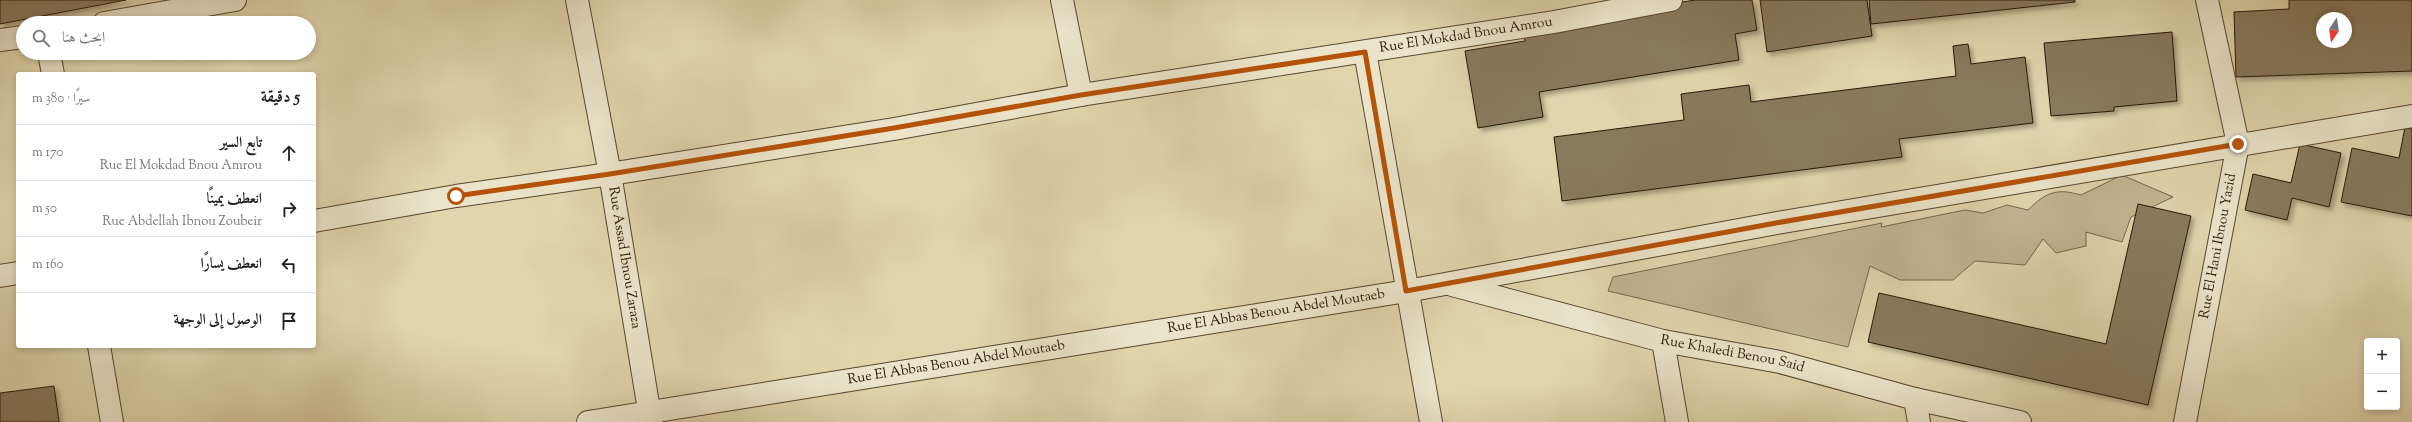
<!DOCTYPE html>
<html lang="ar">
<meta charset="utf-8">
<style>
body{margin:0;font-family:"Sorts Mill Goudy",Amiri,serif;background:#f6f6f6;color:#202124;direction:rtl}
.controls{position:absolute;right:12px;bottom:12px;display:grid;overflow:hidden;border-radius:4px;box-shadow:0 2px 6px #0003}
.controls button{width:36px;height:36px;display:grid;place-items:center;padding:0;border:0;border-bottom:1px solid #e0e0e0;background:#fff;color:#202124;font:20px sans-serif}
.compass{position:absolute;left:2316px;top:12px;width:36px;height:36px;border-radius:50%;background:#fff;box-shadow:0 2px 6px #0003;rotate:193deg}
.stop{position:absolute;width:12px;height:12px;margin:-9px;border:3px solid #b45309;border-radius:50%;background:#fff}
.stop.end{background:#b45309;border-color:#fff;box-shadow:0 1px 4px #0008}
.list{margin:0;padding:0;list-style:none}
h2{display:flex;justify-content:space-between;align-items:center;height:52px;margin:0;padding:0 16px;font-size:17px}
h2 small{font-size:13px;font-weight:400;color:#757577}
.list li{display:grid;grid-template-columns:26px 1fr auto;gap:12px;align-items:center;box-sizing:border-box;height:56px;padding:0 16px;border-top:1px solid #e0e0e0}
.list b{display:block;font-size:15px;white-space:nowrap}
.list p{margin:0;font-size:13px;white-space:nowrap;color:#757577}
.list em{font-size:13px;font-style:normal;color:#757577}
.icon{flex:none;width:22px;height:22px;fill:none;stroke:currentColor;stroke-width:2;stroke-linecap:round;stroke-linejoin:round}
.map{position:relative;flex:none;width:2412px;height:422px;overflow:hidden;direction:ltr}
.search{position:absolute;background:#fff;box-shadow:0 2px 6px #0003;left:16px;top:16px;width:300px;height:44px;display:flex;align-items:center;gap:10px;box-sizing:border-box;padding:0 14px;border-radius:22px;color:#757577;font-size:15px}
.panel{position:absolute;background:#fff;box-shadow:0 2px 6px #0003;left:16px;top:72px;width:300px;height:276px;border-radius:4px;direction:rtl}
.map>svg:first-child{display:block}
</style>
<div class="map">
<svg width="2412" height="422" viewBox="0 0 2412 422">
<defs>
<filter id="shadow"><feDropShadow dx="3.5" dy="3.5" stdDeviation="2" flood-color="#0004"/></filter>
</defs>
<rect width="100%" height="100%" fill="#e0d5ad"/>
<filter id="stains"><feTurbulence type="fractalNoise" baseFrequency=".005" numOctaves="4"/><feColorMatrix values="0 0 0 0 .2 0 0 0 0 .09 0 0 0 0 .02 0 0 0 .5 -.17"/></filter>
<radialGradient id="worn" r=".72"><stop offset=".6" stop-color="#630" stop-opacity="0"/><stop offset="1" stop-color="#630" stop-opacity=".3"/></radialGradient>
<path fill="#c1b591" stroke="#75664c" d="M2122 175 2173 197 2131 217 2122 242 2086 232V246L2056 253 2043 239 2025 265 1975 261 1953 280H1900L1870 266 1848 347 1608 291 1613 277 1882 223 1881 227 1965 210 1983 213 2007 205 2028 210C2046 192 2057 188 2081 195Z"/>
<path fill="#887a5d" stroke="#291707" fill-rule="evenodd" filter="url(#shadow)" d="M0 0H126L0 24Z
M1695 0H1752L1757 30 1735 34 1739 60 1539 92 1543 117 1478 128 1465 51 1525 41 1523 28Z
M1760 0H1867L1872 36 1767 52Z
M1869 0H2075V2L1871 24Z
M2289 0H2412V71L2236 77 2234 12 2289 9ZM2322 18H2346V42H2322Z
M2172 32 2177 101 2114 107V111L2051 116 2044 43Z
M1968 44 1971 64 2025 57 2033 123 1899 139 1902 157 1562 201 1554 137 1684 120 1681 94 1749 85 1751 102 1956 76 1953 46Z
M2405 127 2412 129V216L2341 202 2352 148 2399 158Z
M2300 144 2341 153 2329 207 2292 198 2287 220 2245 210 2253 174 2291 183Z
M2138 204 2191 216 2148 405 1868 342 1879 293 2106 344Z
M54 386 59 422H0V393Z"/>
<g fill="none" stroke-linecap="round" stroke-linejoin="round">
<defs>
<g id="minor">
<path id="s1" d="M577 0 610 174 651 422"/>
<path d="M1062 0 1081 95"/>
<path d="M104 23 235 0"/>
<path d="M0 40 23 37"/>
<path d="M1365 52 1431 422"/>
<path d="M49 53 53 74"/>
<path id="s2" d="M314 221 456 196 610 174 894 129 1081 95 1554 22 1671 0"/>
<path d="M0 276 18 273"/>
<path id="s3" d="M1452 285 1663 341 1780 362 1915 399 2020 422"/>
<path d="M1663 341 1677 422"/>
<path d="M99 346 112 422"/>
<path d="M1915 399 1919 422"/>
<path id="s4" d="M588 422 1407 291 1777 223 2412 116"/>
<path id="s5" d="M2185 422 2238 144 2207 0"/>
</g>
</defs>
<use href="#minor" stroke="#574630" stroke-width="24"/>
<use href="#minor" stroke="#ebe4ca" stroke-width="22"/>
</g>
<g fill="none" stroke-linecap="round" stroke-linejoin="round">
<path stroke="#b45309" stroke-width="5" d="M456 196 610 174 894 128 1081 95 1365 52 1406 291 1776 223 2238 144"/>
</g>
<g text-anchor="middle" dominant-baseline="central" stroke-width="3" stroke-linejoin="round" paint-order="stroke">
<g font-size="14" fill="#291707" stroke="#ebe4ca">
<text stroke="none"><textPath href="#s2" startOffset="1167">Rue El Mokdad Bnou Amrou</textPath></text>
<text stroke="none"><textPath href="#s5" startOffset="179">Rue El Hani Ibnou Yazid</textPath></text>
<text stroke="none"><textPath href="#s1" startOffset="262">Rue Assad Ibnou Zaraza</textPath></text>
<text stroke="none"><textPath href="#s4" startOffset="697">Rue El Abbas Benou Abdel Moutaeb</textPath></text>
<text stroke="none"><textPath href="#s3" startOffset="289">Rue Khaledi Benou Said</textPath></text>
<text stroke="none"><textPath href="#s4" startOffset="373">Rue El Abbas Benou Abdel Moutaeb</textPath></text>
</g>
</g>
<rect width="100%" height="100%" filter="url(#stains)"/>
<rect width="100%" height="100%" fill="url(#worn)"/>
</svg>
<div class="controls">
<button>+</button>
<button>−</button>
</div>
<svg class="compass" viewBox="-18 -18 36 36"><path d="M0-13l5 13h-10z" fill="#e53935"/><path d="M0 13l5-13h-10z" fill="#757577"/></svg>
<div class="stop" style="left:456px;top:196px"></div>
<div class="stop end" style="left:2238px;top:144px"></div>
<div class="search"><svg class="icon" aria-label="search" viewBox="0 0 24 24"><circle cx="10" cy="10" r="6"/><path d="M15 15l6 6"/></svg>ابحث هنا</div>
<section class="panel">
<h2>5 دقيقة<small>سيرًا · 380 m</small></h2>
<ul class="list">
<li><svg class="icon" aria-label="ahead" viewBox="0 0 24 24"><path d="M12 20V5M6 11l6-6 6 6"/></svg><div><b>تابع السير</b><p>Rue El Mokdad Bnou Amrou</p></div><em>170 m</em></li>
<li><svg class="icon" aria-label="right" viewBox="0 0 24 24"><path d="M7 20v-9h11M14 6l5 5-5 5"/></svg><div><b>انعطف يمينًا</b><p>Rue Abdellah Ibnou Zoubeir</p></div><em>50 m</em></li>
<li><svg class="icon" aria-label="left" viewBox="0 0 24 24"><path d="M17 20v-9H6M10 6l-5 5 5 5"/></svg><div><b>انعطف يسارًا</b></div><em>160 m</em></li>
<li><svg class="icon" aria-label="arrive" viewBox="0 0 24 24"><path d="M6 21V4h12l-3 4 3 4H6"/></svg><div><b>الوصول إلى الوجهة</b></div></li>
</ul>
</section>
</div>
